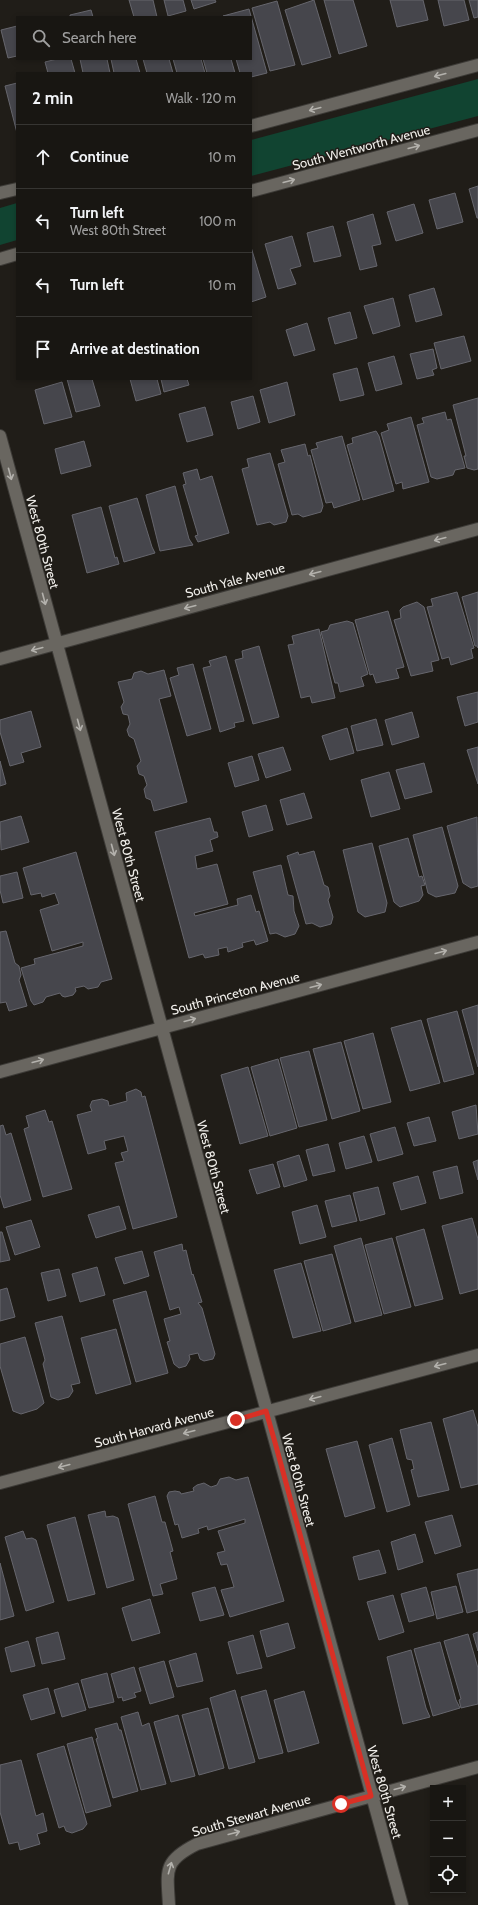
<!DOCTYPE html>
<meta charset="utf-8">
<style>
body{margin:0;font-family:Cabin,sans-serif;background:#211f1b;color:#f1f3f6}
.controls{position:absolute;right:12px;bottom:12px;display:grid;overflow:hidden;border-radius:0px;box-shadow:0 2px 6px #0003}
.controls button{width:36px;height:36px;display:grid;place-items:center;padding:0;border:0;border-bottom:1px solid #363532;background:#181612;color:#f1f3f6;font:20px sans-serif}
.stop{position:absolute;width:12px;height:12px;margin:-9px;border:3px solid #d93025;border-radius:50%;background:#fff}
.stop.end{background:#d93025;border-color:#fff;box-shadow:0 1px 4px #0008}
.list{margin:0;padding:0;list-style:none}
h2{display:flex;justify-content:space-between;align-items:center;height:52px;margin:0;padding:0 16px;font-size:17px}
h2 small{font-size:13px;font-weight:400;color:#9f9f9f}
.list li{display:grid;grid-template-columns:26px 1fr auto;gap:12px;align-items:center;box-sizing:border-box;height:64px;padding:0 16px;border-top:1px solid #363532}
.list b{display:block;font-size:15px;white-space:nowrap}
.list p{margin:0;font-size:13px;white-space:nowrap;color:#9f9f9f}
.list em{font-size:13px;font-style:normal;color:#9f9f9f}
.icon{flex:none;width:22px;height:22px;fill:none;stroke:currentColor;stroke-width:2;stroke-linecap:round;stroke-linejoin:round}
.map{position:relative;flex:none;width:478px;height:1905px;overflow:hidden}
.search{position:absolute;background:#181612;box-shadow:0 2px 6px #0003;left:16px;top:16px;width:236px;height:44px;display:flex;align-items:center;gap:10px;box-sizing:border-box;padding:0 14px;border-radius:0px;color:#9f9f9f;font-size:15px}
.panel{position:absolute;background:#181612;box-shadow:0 2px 6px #0003;left:16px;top:72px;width:236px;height:308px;border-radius:0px}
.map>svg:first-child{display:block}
</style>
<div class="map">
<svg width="478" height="1905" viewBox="0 0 478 1905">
<rect width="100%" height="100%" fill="#201d18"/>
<path fill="#114431" d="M478 79V116L251 176V140Z
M17 203V240L0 245V208Z"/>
<path fill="#46464c" stroke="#66666d" d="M129 0H153L157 17H134Z
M164 0H183L186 11 168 16Z
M191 0H215L216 2 194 9Z
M314 0 331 57 302 65 285 10Z
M324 0H353L367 46 339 54Z
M390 0H423L428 20 397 27Z
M438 0H464L469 20 444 26Z
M469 0H478V17L474 18Z
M277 1 295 65 270 71 252 8Z
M249 9 267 73 251 77V73H240L236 59H251V17L223 16Z
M91 10 93 17H70V15Z
M17 26V56L8 58 1 30Z
M57 59H71L75 73H48L45 62Z
M80 59H107L110 73H83Z
M111 59H136L140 73H114Z
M143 59H169L173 73H147Z
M173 59H201L205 73H177Z
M203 59H231L235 73H207Z
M17 83V133L5 86Z
M478 186V218H477L469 189Z
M455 193 463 222 437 229 429 200Z
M414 204 423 233 396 241 387 212Z
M373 214 381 244 372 246 377 266 360 270 347 222Z
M333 226 341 256 314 262 307 233Z
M292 236 301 266 290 269 296 284 278 289 265 244Z
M251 247 266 297 251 302Z
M434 288 442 315 416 322 409 295Z
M393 298 400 326 373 334 364 306Z
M350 312 357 338 335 344 328 318Z
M307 323 315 350 294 356 286 330Z
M464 336 471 361 441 369 434 343Z
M433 349 437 368 432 370 434 375 417 379 410 354Z
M394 356 402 384 376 391 368 363Z
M357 368 364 395 340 401 333 374Z
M67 379H92L100 406 76 412Z
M130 379H157L161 394 136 401Z
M161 379H187L189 385 164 392Z
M62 382 72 417 44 424 35 390Z
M287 382 295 415 269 423 260 390Z
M253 396 260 422 238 429 231 402Z
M478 398V469L474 470 467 468 464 456H466L453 405Z
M205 407 213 435 187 442 179 414Z
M445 412 447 420 451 419 465 468 455 470 453 475 437 479 431 477 417 425 424 423 422 418Z
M411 417 429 482 403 489 402 482 396 484 381 433 389 430 387 424Z
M376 431 379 436 394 491 363 500 347 445 353 443 352 438Z
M342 436 360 500 334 508 332 502 326 503 311 450 318 448 316 443Z
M84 441 91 466 61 474 55 449Z
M305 444 308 456 310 455 323 506 321 512 303 517 298 514 292 515 278 464 285 462 281 450Z
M270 453 288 516 286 522 274 525 270 522 257 525 242 469 249 467 247 459Z
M197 469 200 480 212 476 229 533 198 542 195 536 198 535 183 485 186 484 183 473Z
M175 486 189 539 193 545 160 551 146 495Z
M137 498 152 547 155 553 124 562 109 506Z
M101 507 115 558 117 557 119 564 87 573 72 515Z
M457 592 474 648 471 649 473 658 451 665 449 657 442 659 427 607 433 606 431 599Z
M478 592V648L477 646H475L462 597Z
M417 602 424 607 439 660 431 662 433 671 411 676 394 620 401 618 400 610 403 607Z
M388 611 404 667 396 669 399 678 376 683 373 674 370 675 355 620Z
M347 621 353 623 368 674 361 677 364 686 340 692 338 683H335L321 632 328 630 330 625Z
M319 629 335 698 312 703 310 696 301 698 288 645 294 644 292 636Z
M259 646 279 717 253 724 235 660 243 658 242 651Z
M226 656 244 721 234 723 235 727 220 732 203 668 211 666 209 661Z
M193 664 211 729 187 736 170 678 179 675 177 668Z
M164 670 171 696 159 699 187 802 154 811 151 800 146 798 144 789 147 785 144 776 139 774 137 766 141 761 134 739 129 736 127 730 130 724 128 715 123 714 121 707 124 702 118 682 132 679 134 673 141 671 148 674Z
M478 692V722L465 726 457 697Z
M31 711 41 747 21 753 24 762 10 766 0 732V720Z
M412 712 419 737 392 745 385 720Z
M376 719 383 745 357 751 351 726Z
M347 728 354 753 330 760 322 736Z
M283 747 291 770 266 778 258 754Z
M478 747V784L467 750Z
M252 756 259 780 235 787 228 763Z
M0 761 6 784 0 786Z
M424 763 432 792 405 799 396 770Z
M389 772 400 809 371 817 361 780Z
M304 793 312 818 287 825 280 800Z
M266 805 273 830 249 837 242 812Z
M21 816 29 842 1 850 0 822Z
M477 817 478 886 471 888 463 883 447 826Z
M210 818 214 832H217L218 837 210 840 213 851 195 856 197 869 217 864 228 904 194 913 195 916 238 905 237 899 251 895 256 912 259 911 268 941 256 945 254 940 242 943 243 947 228 952 227 947 218 949 219 955 205 958 203 954 189 958 155 832Z
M442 827 458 886 455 893 436 897 428 893 413 835Z
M408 838 419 877 422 876 425 885 421 886 423 895 419 901 400 907 394 902 379 846Z
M372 843 387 903 385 912 365 917 358 912 343 850Z
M314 851 324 885 328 887 330 896 328 900 333 917 331 924 320 927 312 923 306 924 287 856 298 852 299 855Z
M76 852 112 979 101 982 98 987 88 989 84 986 75 988 76 991 73 995 65 997 62 996 60 993 46 997 43 1002 34 1005 31 1001 21 968 35 964 34 959 83 946V942L52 951 40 910 59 904 55 893 42 897 41 893 31 895 23 868Z
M281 865 288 895 293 896 294 911 299 926 295 934 285 937 276 933 270 934 253 872Z
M17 872 23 898 3 903 0 890V876Z
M6 931 15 963 19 966 21 975 19 980 27 1006 9 1011 6 1002 0 1003V932Z
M478 1005V1067L462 1010Z
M457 1011 474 1074 444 1082 427 1019Z
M421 1020 440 1083 410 1091 391 1028Z
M373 1033 391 1102 363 1109 344 1041Z
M341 1042 360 1111 332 1119 313 1049Z
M309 1051 327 1120 299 1127 280 1058Z
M278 1059 297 1128 270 1136 251 1067Z
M248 1067 268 1136 240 1144 221 1075Z
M136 1089 141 1092 142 1097 145 1096 177 1217 133 1229 115 1163 124 1161 121 1153 128 1151 124 1136 104 1141 106 1149 88 1154 77 1115 92 1111 90 1106 92 1101 102 1099 108 1101 109 1106 127 1101 126 1093Z
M476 1105 478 1134 459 1139 452 1112Z
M45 1110 49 1122 52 1121 72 1189 43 1197 24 1129 29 1127 26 1116Z
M429 1117 436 1141 414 1146 407 1123Z
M3 1125 6 1135 11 1133 31 1200 4 1208 0 1195V1126Z
M395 1127 403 1154 378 1161 370 1134Z
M364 1136 372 1162 346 1169 339 1143Z
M328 1144 335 1171 313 1176 306 1150Z
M299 1155 307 1180 284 1187 277 1162Z
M478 1160V1180L473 1162Z
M273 1164 280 1187 257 1194 249 1170Z
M457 1166 463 1193 440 1199 433 1172Z
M418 1176 426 1203 401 1210 393 1183Z
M378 1187 385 1214 360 1221 353 1193Z
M350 1195 357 1221 332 1227 325 1201Z
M317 1205 326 1237 300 1244 292 1212Z
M119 1206 126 1229 96 1238 88 1215Z
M472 1218 478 1239V1289L460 1294 442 1226Z
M31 1220 40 1247 15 1255 6 1227Z
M424 1229 443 1299 415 1306 396 1237Z
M0 1232H2L10 1260 0 1262Z
M361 1238 382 1315 355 1322 334 1246Z
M392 1238 411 1307 384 1314 365 1245Z
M182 1244 183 1251 186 1250 192 1275 193 1274 202 1302 198 1303 202 1308 215 1354 213 1359 204 1361 200 1359 198 1353 189 1355 190 1359 186 1366 179 1368 174 1364 167 1342 170 1341 164 1319 181 1314 179 1307 170 1310 154 1252Z
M142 1251 149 1276 124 1284 115 1258Z
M332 1254 351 1323 323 1331 304 1261Z
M301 1263 321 1331 293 1338 274 1270Z
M97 1267 105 1295 80 1302 72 1274Z
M59 1269 66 1296 48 1301 41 1273Z
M7 1288 15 1317 0 1321V1290Z
M146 1291 168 1373 136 1382 113 1300Z
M62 1316 80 1383 71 1385 73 1391 69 1397 58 1400 51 1397 43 1364 45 1360 35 1323Z
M116 1329 131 1384 96 1394 81 1338Z
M25 1337 44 1403 37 1409 21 1414 13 1411 0 1366V1344Z
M473 1410 478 1427V1484L461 1488 443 1419Z
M431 1422 449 1490 418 1497 411 1470 414 1469 412 1460 407 1459 400 1430Z
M392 1438 410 1505 387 1512 369 1445Z
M357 1441 375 1508 345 1517 326 1449Z
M229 1477 236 1480 248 1477 284 1601 230 1617 221 1590 234 1587 227 1564 221 1565 217 1553 225 1551 218 1531 245 1523V1519L208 1530 207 1526 198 1529 199 1533 182 1538 178 1524 175 1525 167 1496 169 1492 175 1491 180 1492 181 1494 194 1491 193 1488 197 1485 204 1483 211 1487 217 1485 220 1479Z
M155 1496 162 1522H165L173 1551 170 1552 177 1579 160 1584 163 1594 153 1596 128 1504Z
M105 1511 106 1517 113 1516 118 1518 134 1580 107 1588 88 1515Z
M452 1515 461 1546 435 1554 425 1522Z
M75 1517 95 1594 68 1601 47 1525Z
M23 1531 26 1539 32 1538 36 1540 54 1602 26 1611 5 1537Z
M415 1534 423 1562 398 1570 391 1542Z
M379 1550 386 1573 359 1580 353 1557Z
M0 1563 14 1616 0 1620Z
M478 1569V1610L467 1613 457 1574Z
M456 1586 463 1612 437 1619 431 1592Z
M215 1587 224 1615 200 1621 192 1593Z
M426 1587 434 1615 409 1622 401 1594Z
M393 1595 404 1632 379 1640 367 1602Z
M150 1599 160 1633 132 1641 122 1608Z
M288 1623 295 1648 267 1657 260 1631Z
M58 1632 65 1659 42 1664 36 1638Z
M478 1632V1651L473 1634Z
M468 1634 478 1668V1704L461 1708 459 1700 461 1699 444 1641Z
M253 1635 262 1668 237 1674 228 1642Z
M28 1641 35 1666 11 1672 5 1648Z
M440 1642 456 1700 460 1708 433 1716 414 1649Z
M411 1650 426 1708 430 1717 403 1724 387 1657Z
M196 1653 203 1681 177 1687 169 1661Z
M164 1661 174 1697 150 1704 139 1668Z
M134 1667 141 1691 134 1693 136 1697 123 1701 122 1697 118 1698 111 1674Z
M107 1673 114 1702 89 1708 81 1680Z
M78 1683 86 1710 62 1717 54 1690Z
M48 1688 55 1713 31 1720 23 1695Z
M235 1690 255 1762 229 1769 210 1698Z
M266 1690 283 1753 259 1759 241 1697Z
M304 1691 319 1743 288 1752 274 1700Z
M208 1708 224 1768 199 1775 182 1715Z
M138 1712 142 1726 149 1723 166 1784 141 1790 121 1717Z
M178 1715 195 1776 171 1782 154 1722Z
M117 1723 119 1730H121L138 1791 113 1798 96 1739 98 1738 95 1729Z
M92 1737 111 1806 86 1813 67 1744Z
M64 1746 87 1824 83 1829 72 1833 66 1831 64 1826 59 1828 37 1754Z
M21 1760 36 1816 43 1813 47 1831 37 1834 40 1844 20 1850 18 1842 9 1844 0 1812V1765Z"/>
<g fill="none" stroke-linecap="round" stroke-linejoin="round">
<defs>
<path id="minor" d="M251 126 478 65
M251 191 478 130
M0 193 17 189
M0 259 17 254
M0 436 402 1905
M0 659 478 529
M0 1072 478 942
M0 1483 478 1355
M169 1905C167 1870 163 1861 197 1844L478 1767"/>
</defs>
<use href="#minor" stroke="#3d3b37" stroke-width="14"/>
<use href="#minor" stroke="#696660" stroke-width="12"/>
</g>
<defs><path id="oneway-shaft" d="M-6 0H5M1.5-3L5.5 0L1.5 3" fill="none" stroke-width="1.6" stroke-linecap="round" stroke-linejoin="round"/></defs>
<g stroke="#b3b1ac">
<use href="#oneway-shaft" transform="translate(440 75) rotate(165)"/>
<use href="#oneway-shaft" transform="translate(315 109) rotate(165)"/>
<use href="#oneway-shaft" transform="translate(414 147) rotate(-15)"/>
<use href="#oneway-shaft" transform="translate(289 181) rotate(-15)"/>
<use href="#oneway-shaft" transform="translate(10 474) rotate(75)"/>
<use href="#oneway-shaft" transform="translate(440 539) rotate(165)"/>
<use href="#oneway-shaft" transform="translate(315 573) rotate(165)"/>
<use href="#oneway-shaft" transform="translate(44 599) rotate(75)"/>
<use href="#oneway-shaft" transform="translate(190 607) rotate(165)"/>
<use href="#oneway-shaft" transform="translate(37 649) rotate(165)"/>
<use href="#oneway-shaft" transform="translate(79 725) rotate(75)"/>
<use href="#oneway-shaft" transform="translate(113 850) rotate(75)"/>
<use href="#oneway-shaft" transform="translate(441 952) rotate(-15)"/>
<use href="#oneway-shaft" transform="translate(316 986) rotate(-15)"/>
<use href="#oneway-shaft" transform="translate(190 1020) rotate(-15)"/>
<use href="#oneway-shaft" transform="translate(38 1061) rotate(-15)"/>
<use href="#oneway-shaft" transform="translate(440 1365) rotate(165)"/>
<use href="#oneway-shaft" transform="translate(315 1398) rotate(165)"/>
<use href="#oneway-shaft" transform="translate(189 1432) rotate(165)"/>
<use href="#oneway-shaft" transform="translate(64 1466) rotate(165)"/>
<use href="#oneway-shaft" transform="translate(400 1788) rotate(-15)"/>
<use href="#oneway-shaft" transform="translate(234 1833) rotate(-15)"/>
<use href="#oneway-shaft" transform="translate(170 1868) rotate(-74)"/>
</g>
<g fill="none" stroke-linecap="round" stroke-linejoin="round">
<path stroke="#d93025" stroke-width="5" d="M236 1420 266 1411 276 1446 371 1796 341 1804"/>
</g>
<g text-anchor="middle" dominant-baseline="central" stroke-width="3" stroke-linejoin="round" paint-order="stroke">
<g font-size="13" fill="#f0eeea" stroke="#201d18">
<text transform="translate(361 147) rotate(-15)">South Wentworth Avenue</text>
<text transform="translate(43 542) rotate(75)">West 80th Street</text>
<text transform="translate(235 580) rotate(-15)">South Yale Avenue</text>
<text transform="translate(129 855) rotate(75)">West 80th Street</text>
<text transform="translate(235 993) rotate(-15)">South Princeton Avenue</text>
<text transform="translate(214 1167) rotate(75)">West 80th Street</text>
<text transform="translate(154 1427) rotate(-15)">South Harvard Avenue</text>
<text transform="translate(299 1480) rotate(75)">West 80th Street</text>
<text transform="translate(385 1792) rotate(74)">West 80th Street</text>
<text transform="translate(251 1815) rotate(-16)">South Stewart Avenue</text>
</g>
</g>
</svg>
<div class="controls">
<button>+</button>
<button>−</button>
<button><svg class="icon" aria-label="locate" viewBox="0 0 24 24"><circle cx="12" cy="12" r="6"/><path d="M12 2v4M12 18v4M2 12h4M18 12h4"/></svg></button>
</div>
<div class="stop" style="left:341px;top:1804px"></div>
<div class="stop end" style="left:236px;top:1420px"></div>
<div class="search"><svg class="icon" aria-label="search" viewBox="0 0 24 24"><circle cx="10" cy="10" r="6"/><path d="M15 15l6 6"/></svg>Search here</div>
<section class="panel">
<h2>2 min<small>Walk · 120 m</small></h2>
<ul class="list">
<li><svg class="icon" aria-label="ahead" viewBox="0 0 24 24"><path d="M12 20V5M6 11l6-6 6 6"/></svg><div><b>Continue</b></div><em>10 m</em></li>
<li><svg class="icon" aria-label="left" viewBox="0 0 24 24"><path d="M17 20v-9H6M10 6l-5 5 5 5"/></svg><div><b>Turn left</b><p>West 80th Street</p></div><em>100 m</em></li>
<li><svg class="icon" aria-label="left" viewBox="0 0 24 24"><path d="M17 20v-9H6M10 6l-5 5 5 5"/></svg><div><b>Turn left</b></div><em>10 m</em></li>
<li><svg class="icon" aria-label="arrive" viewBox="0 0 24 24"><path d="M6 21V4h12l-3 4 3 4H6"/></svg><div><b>Arrive at destination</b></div></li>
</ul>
</section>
</div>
